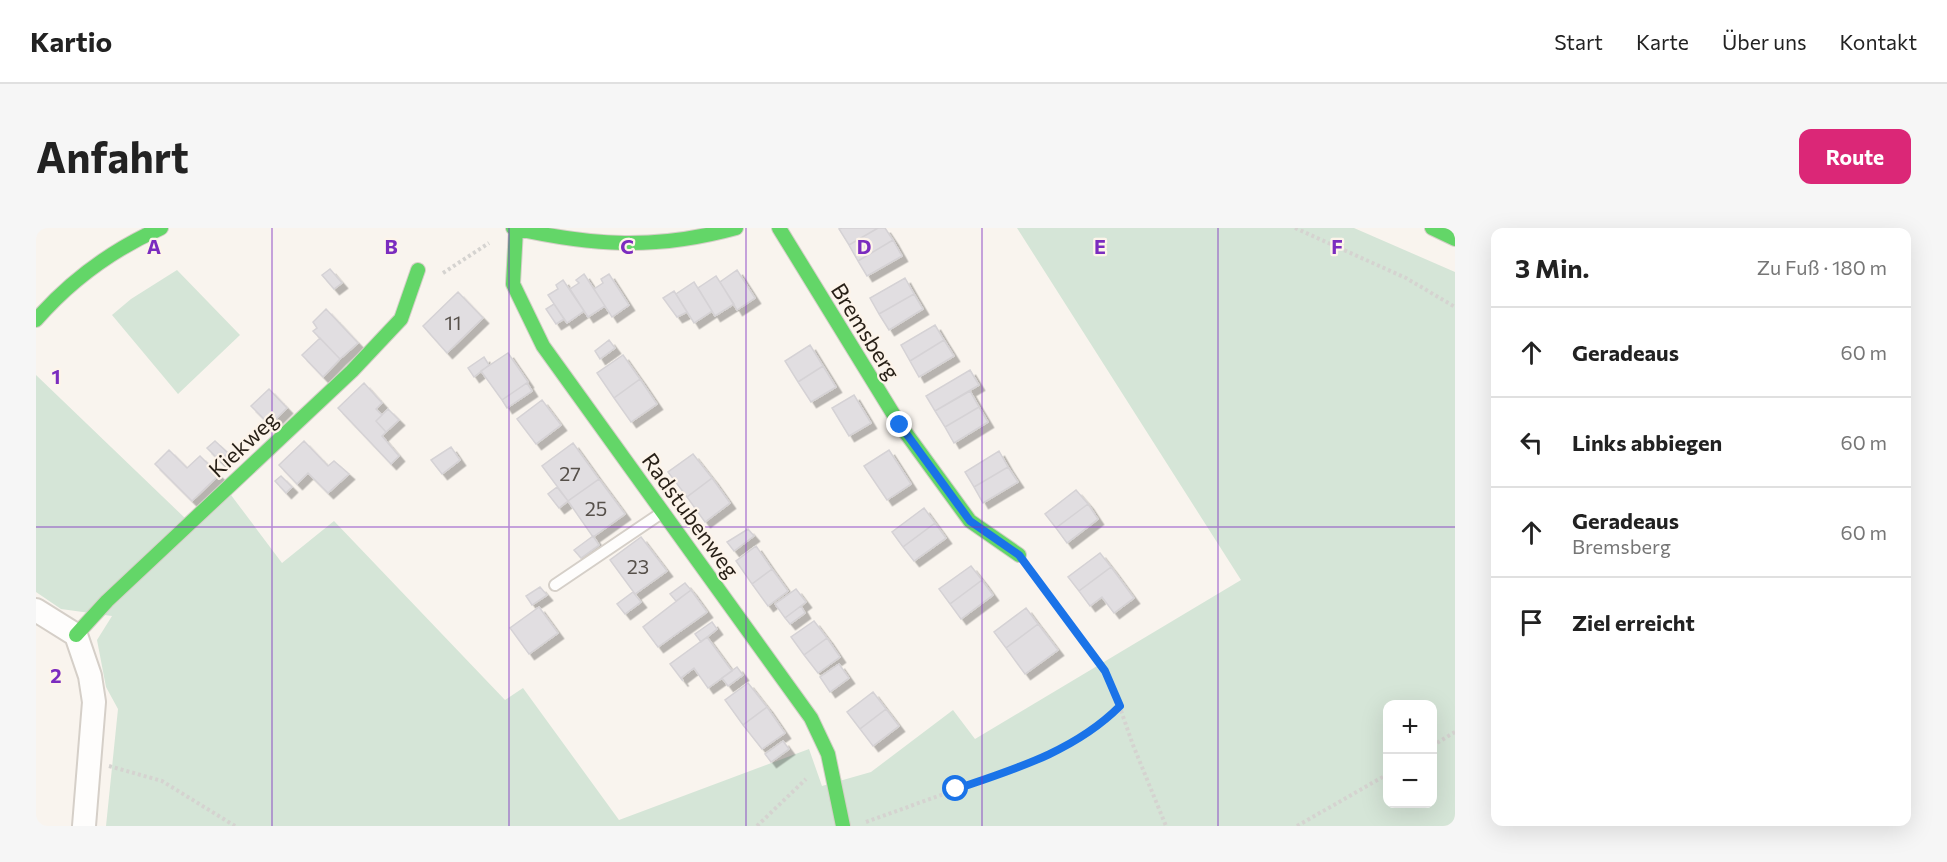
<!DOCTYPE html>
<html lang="de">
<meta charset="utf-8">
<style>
body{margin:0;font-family:Commissioner,sans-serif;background:#f6f6f6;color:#222}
.controls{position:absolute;right:18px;bottom:18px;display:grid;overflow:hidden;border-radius:12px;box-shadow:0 6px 24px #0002}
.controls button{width:54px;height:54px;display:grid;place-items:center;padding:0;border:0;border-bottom:2px solid #e0e0e0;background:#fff;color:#222;font:30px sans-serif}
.stop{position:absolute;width:18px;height:18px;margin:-14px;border:4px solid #1a73e8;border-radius:50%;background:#fff}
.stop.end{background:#1a73e8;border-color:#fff;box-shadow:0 2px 6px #0008}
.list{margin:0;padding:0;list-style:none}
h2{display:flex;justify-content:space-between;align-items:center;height:78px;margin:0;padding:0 24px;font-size:26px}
h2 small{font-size:20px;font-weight:400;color:#767676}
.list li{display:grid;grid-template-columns:39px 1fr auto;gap:18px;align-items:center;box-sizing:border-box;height:90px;padding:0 24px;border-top:2px solid #e0e0e0}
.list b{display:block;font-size:22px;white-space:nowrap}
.list p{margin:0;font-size:20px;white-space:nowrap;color:#767676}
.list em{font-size:20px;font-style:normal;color:#767676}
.icon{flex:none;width:33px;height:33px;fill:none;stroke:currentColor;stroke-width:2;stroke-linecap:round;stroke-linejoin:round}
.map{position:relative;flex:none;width:1419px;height:598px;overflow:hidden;border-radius:12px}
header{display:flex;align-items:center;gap:36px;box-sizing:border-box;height:84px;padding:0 30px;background:#fff;border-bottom:2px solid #e0e0e0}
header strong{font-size:28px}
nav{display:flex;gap:33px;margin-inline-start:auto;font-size:21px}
.intro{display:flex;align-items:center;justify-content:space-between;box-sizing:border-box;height:144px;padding:0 36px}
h1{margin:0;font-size:42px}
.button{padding:15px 27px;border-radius:12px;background:#db2777;color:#fff;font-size:21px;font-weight:700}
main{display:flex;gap:36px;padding:0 36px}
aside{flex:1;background:#fff;border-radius:12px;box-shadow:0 6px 24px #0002}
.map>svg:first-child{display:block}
</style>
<header>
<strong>Kartio</strong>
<nav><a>Start</a><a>Karte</a><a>Über uns</a><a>Kontakt</a></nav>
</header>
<div class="intro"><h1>Anfahrt</h1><a class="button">Route</a></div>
<main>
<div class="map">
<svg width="1419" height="598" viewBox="0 0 1419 598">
<defs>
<filter id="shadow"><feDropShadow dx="5.5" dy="5.5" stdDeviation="0" flood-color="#0004"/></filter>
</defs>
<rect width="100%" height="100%" fill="#f9f4ee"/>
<path fill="#d5e5d7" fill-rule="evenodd" d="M981 0H1318L1419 44V598H70L82 481 70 459 61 412 76 388 25 381 0 364V147L151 292 195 267 246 335 298 293 469 472 487 460 583 592 773 521 786 558 835 544 917 482 939 511 1205 352ZM1352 476H1396V576H1352Z
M141 42 204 107 142 166 76 87 95 71Z"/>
<path fill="#e1dee1" stroke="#d5d2d5" stroke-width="1.5" filter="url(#shadow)" d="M806 0H842L813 17 803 1Z
M842 0H849L857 12 822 33 813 17Z
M857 12 866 28 831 48 822 33Z
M294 41 306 55 298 61 286 47Z
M701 42 719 70 701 82 684 54Z
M548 46 569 78 552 89 534 61 543 55 540 52Z
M573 46 593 77 576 89 558 61 567 55 565 51Z
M680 48 698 76 679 88 662 60Z
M869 50 878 66 843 86 834 70Z
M527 52 548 83 531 95 512 67 522 61 520 57Z
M658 54 676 83 658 95 640 66Z
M638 63 651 84 641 89 627 70Z
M422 64 447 90 411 125 387 98Z
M878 66 887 81 853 102 843 86Z
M518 76 528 91 520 96 510 81Z
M290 81 322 115 304 131 277 103 281 100 277 94Z
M899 97 908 112 874 133 865 117Z
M284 110 304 131 287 149 266 127Z
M573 112 579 120 564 131 559 123Z
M908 112 918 128 883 149 874 133Z
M774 117 787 138 762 154 749 133Z
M472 125 492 154 466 172 445 143Z
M587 127 604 151 578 170 561 145Z
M448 129 453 137 438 149 432 140Z
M787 138 800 159 775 174 762 154Z
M934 142 943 157 899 183 890 168Z
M604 151 621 176 595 194 578 170Z
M328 155 346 175 340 181 346 187 340 193 350 204 346 208 363 228 355 236 302 180Z
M491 155 496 163 471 180 466 172Z
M233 161 251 180 234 197 215 178Z
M934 163 943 179 909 199 899 183Z
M818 167 835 195 813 208 796 180Z
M506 172 525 197 500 216 481 191Z
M943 179 952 194 918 215 909 199Z
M352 181 363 192 350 204 340 193Z
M179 213 192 225 184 233 171 220Z
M268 213 292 238 298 233 313 246 292 265 272 245 261 256 243 237Z
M537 215 563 251 532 273 506 238Z
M415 219 424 232 406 246 395 232Z
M133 222 151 240 164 228 183 247 156 273 119 236Z
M853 222 875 256 851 272 828 238Z
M963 223 972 239 938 259 929 244Z
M657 226 676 250 651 269 632 244Z
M972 239 982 254 947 275 938 259Z
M245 248 256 259 250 265 239 253Z
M676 250 694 275 669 294 651 269Z
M563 251 589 286 557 309 532 273Z
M521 259 532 273 523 280 512 266Z
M1040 262 1052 276 1020 300 1009 286Z
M1052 276 1062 291 1031 315 1020 300Z
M888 280 899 295 867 319 856 304Z
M899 295 910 310 878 333 867 319Z
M712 301 718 308 698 323 691 314Z
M557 308 563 317 545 330 538 322Z
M605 309 631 343 599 366 574 332Z
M720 318 736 341 716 356 700 333Z
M1064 325 1075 339 1043 363 1032 349Z
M935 338 946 352 914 376 903 361Z
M1075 339 1098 370 1078 385 1066 369 1054 378 1043 363Z
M736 341 752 363 732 378 716 356Z
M946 352 957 367 925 391 914 376Z
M649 355 655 362 640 373 634 366Z
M504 359 511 367 496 377 490 368Z
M760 361 770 374 749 390 739 376Z
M655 362 671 384 622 419 607 399Z
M597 364 605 374 589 386 581 376Z
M765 378 769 385 754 396 749 390Z
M503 379 522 405 493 426 474 400Z
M990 380 1002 396 970 420 958 404Z
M778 393 791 410 768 427 755 409Z
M676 394 681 401 665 414 659 406Z
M1002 396 1022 422 989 446 970 420Z
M671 409 696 443 672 460 658 440 645 450 647 453 634 436Z
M791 410 804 429 782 445 768 427Z
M803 436 813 450 794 464 784 449Z
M701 439 707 447 692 458 686 450Z
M712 455 731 479 707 497 689 472Z
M837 464 850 481 824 501 811 484Z
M731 479 749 505 726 521 707 497Z
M850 481 863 498 837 518 824 501Z
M747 513 753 521 735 534 729 526Z"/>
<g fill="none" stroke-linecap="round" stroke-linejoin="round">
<defs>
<path id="lane" d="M519 357 624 286"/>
<path id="street" d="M0 382 40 407 54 448 58 474 48 598"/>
<path id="fast" d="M477 0C557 18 620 22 700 0
M743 0 864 197 934 293 983 327
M1396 0 1419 11
M480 1 477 56 507 118 775 490 792 526 807 598
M0 92C34 53 78 21 125 0
M40 407 71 373 316 143 365 91 382 42"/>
</defs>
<use href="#lane" stroke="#d5cfc8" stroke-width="14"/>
<use href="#street" stroke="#d5cfc8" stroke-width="26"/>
<use href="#fast" stroke="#d5cfc8" stroke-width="16"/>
<path stroke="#d5d3d0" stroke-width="4" stroke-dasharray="3 3" stroke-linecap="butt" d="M1259 0 1370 50 1419 79
M407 45 453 15
M998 347 1075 454 1097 517 1130 598
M1396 518 1419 504
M73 538 126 553 199 598
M830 594 994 535 1053 506 1084 478
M721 598 770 551
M1261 598 1352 546"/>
<use href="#lane" stroke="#fefdfc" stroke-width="10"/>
<use href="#street" stroke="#fefdfc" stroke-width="22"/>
<use href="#fast" stroke="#63d668" stroke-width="14"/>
</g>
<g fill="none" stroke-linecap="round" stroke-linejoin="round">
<path stroke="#1a73e8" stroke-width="8" d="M864 197 934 293 983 327 1069 443 1084 478C1039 523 979 541 920 561"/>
</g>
<path fill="none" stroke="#7b2cbf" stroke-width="1.5" stroke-opacity="0.55" d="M236 0V598M473 0V598M710 0V598M946 0V598M1182 0V598M0 299H1419"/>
<g text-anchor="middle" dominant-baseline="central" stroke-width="4.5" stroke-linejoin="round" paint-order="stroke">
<g font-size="20" fill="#56504a">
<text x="417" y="94">11</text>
<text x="534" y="245">27</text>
<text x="560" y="280">25</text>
<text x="602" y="338">23</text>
</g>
<g font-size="22" fill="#271f16" stroke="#fdf4ea">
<text transform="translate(830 103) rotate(58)">Bremsberg</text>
<text transform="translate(207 216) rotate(-43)">Kiekweg</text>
<text transform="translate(655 287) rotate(54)">Radstubenweg</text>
</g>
</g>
<g font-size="20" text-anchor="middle" font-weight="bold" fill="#7b2cbf" stroke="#fdf4ea" stroke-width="4.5" stroke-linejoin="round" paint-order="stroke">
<text x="118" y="26">A</text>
<text x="355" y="26">B</text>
<text x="591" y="26">C</text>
<text x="828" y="26">D</text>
<text x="1064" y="26">E</text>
<text x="1301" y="26">F</text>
<text x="20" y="156">1</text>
<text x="20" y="455">2</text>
</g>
</svg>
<div class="controls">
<button>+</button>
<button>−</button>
</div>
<div class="stop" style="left:920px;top:561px"></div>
<div class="stop end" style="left:864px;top:197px"></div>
</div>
<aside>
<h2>3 Min.<small>Zu Fuß · 180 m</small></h2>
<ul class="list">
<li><svg class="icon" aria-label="ahead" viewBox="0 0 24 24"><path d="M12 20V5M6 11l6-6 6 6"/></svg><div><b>Geradeaus</b></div><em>60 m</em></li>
<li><svg class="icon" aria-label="left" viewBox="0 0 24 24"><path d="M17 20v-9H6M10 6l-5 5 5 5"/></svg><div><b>Links abbiegen</b></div><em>60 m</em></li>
<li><svg class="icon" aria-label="ahead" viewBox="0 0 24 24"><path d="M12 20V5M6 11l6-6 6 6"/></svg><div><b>Geradeaus</b><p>Bremsberg</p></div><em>60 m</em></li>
<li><svg class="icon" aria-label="arrive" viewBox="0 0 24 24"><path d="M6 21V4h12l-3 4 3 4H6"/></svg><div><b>Ziel erreicht</b></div></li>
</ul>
</aside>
</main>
